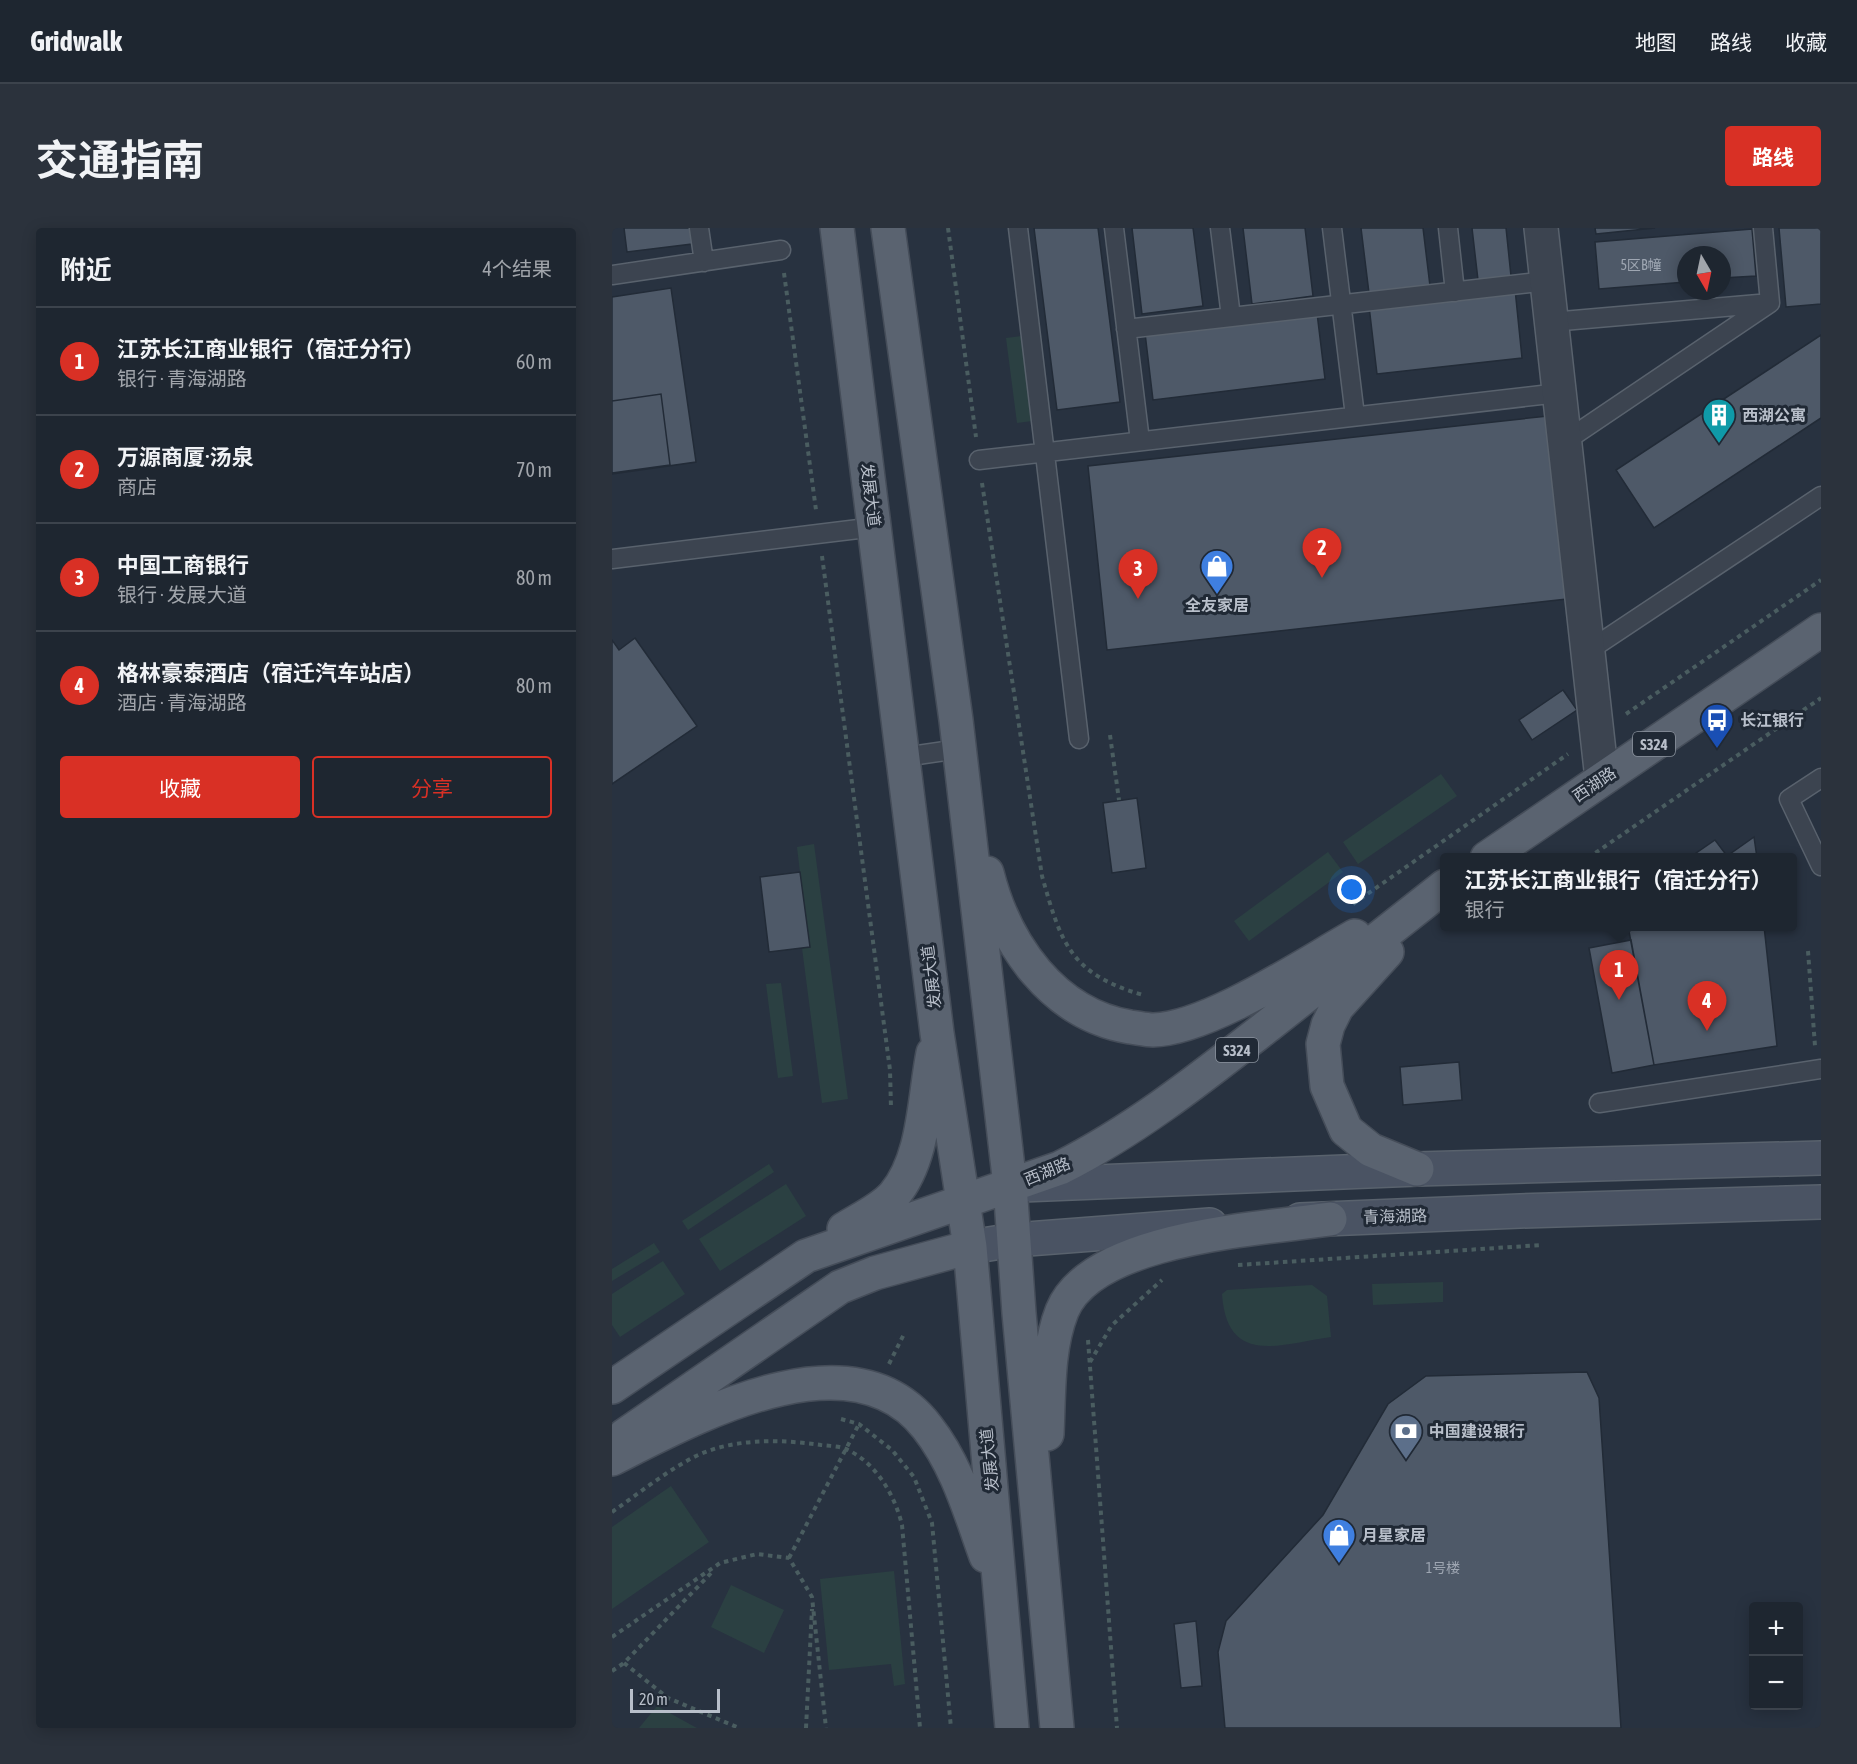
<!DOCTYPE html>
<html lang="zh">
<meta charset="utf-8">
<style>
body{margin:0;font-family:"Asap Condensed","Noto Sans SC",sans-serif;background:#2b323c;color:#f1f3f6}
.controls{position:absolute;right:18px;bottom:18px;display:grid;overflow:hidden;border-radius:6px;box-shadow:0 3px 15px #0003}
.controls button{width:54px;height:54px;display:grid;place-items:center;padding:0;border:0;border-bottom:2px solid #3c434c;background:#1e2630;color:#f1f3f6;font:30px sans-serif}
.compass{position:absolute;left:1065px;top:18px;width:54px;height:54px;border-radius:50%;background:#1e2630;box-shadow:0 3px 15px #0003;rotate:171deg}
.scale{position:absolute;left:18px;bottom:15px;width:90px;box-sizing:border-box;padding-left:6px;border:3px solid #b8bfca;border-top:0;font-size:16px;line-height:21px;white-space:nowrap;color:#b8bfca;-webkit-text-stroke:4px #202935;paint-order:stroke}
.you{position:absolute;left:740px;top:662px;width:21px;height:21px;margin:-15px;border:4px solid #fff;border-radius:50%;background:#1a73e8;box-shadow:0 0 0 9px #1a73e833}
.badge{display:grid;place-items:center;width:39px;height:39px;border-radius:50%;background:#d93025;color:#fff;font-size:20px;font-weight:700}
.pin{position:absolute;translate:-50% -50px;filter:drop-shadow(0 2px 3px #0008)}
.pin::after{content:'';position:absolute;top:32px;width:21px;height:18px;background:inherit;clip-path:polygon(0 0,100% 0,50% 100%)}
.popup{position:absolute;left:828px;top:625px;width:357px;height:78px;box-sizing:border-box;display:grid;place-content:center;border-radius:6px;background:#1e2630;filter:drop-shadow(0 2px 4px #0005);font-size:20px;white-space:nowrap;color:#a1a5ab}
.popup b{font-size:22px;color:#f1f3f6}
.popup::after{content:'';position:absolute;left:50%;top:100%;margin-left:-12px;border:12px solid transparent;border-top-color:#1e2630}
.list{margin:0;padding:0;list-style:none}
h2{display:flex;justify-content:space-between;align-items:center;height:78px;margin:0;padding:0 24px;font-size:26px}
h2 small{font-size:20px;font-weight:400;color:#a1a5ab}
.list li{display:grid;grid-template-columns:39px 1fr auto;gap:18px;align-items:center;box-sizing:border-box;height:108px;padding:0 24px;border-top:2px solid #3c434c}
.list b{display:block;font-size:22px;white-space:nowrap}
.list p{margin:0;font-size:20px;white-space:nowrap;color:#a1a5ab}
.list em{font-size:20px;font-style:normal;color:#a1a5ab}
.actions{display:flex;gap:12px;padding:18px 24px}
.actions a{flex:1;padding:14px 0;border:2px solid #d93025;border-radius:6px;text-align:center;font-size:21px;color:#d93025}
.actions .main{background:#d93025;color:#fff}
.map{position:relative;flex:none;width:1209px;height:1500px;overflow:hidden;border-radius:6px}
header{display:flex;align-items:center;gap:36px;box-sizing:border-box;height:84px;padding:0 30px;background:#1e2630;border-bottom:2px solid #3c434c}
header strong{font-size:28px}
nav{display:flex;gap:33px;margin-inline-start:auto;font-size:21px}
.intro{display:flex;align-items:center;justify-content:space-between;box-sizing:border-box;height:144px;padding:0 36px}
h1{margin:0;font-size:42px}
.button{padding:15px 27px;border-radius:6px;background:#d93025;color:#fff;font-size:21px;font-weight:700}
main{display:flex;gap:36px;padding:0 36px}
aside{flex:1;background:#1e2630;border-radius:6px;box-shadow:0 3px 15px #0003}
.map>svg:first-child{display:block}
</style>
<header>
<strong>Gridwalk</strong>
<nav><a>地图</a><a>路线</a><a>收藏</a></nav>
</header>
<div class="intro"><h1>交通指南</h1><a class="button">路线</a></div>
<main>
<aside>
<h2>附近<small>4个结果</small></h2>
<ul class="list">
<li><span class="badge">1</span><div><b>江苏长江商业银行（宿迁分行）</b><p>银行 · 青海湖路</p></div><em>60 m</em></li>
<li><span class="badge">2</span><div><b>万源商厦·汤泉</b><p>商店</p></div><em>70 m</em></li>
<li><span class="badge">3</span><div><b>中国工商银行</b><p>银行 · 发展大道</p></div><em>80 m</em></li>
<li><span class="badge">4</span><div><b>格林豪泰酒店（宿迁汽车站店）</b><p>酒店 · 青海湖路</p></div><em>80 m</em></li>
</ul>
<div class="actions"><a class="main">收藏</a><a>分享</a></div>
</aside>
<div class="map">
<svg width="1209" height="1500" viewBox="0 0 1209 1500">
<rect width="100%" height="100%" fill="#283240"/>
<path fill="#2b4042" d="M409 108 420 193 405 195 394 110Z
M829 546 845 568 746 636 731 614Z
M202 616 236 871 210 875 190 720 197 719 185 619Z
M716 624 731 644 637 713 622 693Z
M169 755 181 848 166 850 154 756Z
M157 936 162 944 76 1002 70 993Z
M174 956 194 988 108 1043 87 1011Z
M42 1015 48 1024 0 1053V1041Z
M51 1033 73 1066 8 1109 0 1097V1066Z
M831 1054V1074L761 1077 760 1056Z
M700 1057 715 1068 719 1109C669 1116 615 1139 610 1066L615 1062Z
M59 1258 97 1314 0 1381V1299Z
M282 1343 293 1456 282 1458 279 1436 217 1442 208 1351Z
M119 1357 172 1382 152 1425 99 1399Z
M45 1478 83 1499 85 1500H27Z"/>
<path fill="#4e5968" stroke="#222b37" stroke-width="1.5" d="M12 0H78L80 16 15 24Z
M422 0H486L508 174 445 182Z
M520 0H581L591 78 530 86Z
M631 0H693L701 68 640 76Z
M749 0H811L818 58 757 65Z
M860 0H894L899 48 866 52Z
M983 0H1043L984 6Z
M1167 0H1209V76L1174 79Z
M1140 1 1144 48 1110 50V27H1074V54L987 61 983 14Z
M59 60 84 234 0 246V69Z
M903 61 910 130 765 146 757 78Z
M705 85 713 151 541 172 533 105Z
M1209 107V190L1042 300 1004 242Z
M49 166 58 237 0 245V173Z
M936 188 955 371 495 422 476 238Z
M23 410 85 498 0 556V412L7 422Z
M951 462 965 482 920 512 907 492Z
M525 570 534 640 500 645 491 575Z
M1142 609 1145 630H1077L1103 612 1115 628Z
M188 644 198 719 157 724 148 649Z
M1016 698H1152L1165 818 1042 837Z
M1019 712 1042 837 1000 845 977 720Z
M847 834 850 872 791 877 788 839Z
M975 1144 987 1170 1009 1500H613L606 1424 614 1393 711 1287 776 1176 814 1148Z
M584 1393 590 1458 569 1460 562 1396Z"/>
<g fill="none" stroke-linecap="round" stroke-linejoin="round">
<defs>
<path id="lane" d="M87 0 92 34
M406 0 467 511
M502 0 528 213
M608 0 619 89
M720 0 743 188
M836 0 843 64
M1151 0 1158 75
M0 47 169 22
M939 94 1158 75 952 214
M514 101 935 53
M367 232 947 165
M0 331 263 299
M976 423 1209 268
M292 529 347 521
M1209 550 1177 571 1209 638
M987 875 1209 841"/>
<path id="street" d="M929 0 990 551"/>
<path id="secondary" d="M410 957 805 941 1209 930
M688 992 908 983 1209 974
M358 1019 402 1012 598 997"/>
<path id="primary" d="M225 0 325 805 358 1019 400 1500
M276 0 344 492 398 957 407 1085 445 1500
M875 630 1209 402
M375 645C393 717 441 786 518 799 526 800 534 802 541 802 596 801 693 736 743 708
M775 724 725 779 716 797 711 816 715 858 734 902 759 922 805 941
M232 1001C248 991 270 981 282 967 313 930 312 870 321 825
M0 1159 194 1028 448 940C525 901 590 849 658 796 716 750 775 704 833 658
M435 1206C437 1166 435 1121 450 1083 480 1009 648 1001 718 991
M13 1207 228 1059 263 1045 358 1019
M0 1231C83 1189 240 1102 315 1199 345 1237 358 1284 374 1328"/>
</defs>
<use href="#lane" stroke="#59626d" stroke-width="21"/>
<use href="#street" stroke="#59626d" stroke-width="36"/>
<use href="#secondary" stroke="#59626d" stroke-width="36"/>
<use href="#primary" stroke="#454d59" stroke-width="36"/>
<path stroke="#4a5d60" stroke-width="4" stroke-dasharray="4.5 4.5" stroke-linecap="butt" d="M336 0 364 209
M172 45 204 282
M370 255 430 648C449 715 458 746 531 767
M210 328 278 842 279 880
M1014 486 1209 352
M498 507 507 572
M976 630 1209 470
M741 676 956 526
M1196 723 1203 818
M626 1037 930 1017
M476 1112 505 1500
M478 1134 500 1097 550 1052
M277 1136 293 1104
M229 1191 247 1196 280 1222 302 1249 320 1295 339 1500
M0 1284C26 1266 52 1245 80 1230 118 1210 168 1211 209 1217 218 1218 229 1218 236 1222 265 1236 283 1268 290 1297L308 1500
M177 1330 247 1196
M0 1409 108 1335 145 1326 177 1330 200 1369 214 1500
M12 1435 56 1470 127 1500
M0 1443 12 1435 102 1342
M194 1500 200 1381"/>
<use href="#lane" stroke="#3c4450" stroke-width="18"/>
<use href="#street" stroke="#3c4450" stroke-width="33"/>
<use href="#secondary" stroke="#4a5363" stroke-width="33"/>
<use href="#primary" stroke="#5a6370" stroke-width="33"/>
</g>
<defs>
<symbol id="building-pin" viewBox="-11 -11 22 30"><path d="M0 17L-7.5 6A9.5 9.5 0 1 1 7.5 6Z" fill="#0f9aa8" stroke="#202935"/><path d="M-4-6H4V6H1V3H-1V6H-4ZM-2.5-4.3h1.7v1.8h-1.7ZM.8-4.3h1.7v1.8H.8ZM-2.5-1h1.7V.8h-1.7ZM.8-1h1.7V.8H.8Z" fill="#fff"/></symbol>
<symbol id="shop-pin" viewBox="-11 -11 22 30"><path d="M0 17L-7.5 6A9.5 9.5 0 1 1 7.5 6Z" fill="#3f7fe0" stroke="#202935"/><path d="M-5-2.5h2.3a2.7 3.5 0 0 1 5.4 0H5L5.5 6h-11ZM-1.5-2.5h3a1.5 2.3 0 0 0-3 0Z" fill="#fff"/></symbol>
<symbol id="bus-pin" viewBox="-11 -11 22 30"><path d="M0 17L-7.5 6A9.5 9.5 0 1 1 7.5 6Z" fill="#1a4fb4" stroke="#202935"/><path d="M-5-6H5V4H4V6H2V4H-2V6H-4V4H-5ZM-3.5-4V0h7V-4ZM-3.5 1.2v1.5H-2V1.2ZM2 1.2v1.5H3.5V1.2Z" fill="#fff"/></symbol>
<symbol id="bank-pin" viewBox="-11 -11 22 30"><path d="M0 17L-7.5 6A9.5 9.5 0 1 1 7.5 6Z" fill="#5c6f8a" stroke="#202935"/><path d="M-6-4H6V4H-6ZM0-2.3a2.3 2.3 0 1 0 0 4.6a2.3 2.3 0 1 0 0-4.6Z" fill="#fff"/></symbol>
</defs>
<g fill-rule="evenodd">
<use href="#building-pin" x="1088" y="168" width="38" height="52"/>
<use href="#shop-pin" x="586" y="319" width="38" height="52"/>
<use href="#bus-pin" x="1086" y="473" width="38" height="52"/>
<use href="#bank-pin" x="775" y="1184" width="38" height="52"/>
<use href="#shop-pin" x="708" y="1288" width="38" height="52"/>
</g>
<g text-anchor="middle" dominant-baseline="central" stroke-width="6" stroke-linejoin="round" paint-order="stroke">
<g font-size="14" fill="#9ea6b2">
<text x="1029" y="37">5区B幢</text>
<text x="831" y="1340">1号楼</text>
</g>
<g fill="#202935" stroke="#8a929d" stroke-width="1.5">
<rect x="1021" y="504" width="42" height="24" rx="4.5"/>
<rect x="604" y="810" width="42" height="24" rx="4.5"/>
</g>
<g font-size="15" font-weight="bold" fill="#b8bfca">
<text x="1042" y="516">S324</text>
<text x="625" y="822">S324</text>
</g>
<g font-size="16" font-weight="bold" fill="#b8bfca" stroke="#202935" text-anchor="start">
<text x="1130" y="187">西湖公寓</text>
<text x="605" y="377" text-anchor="middle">全友家居</text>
<text x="1128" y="492">长江银行</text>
<text x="817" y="1203">中国建设银行</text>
<text x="750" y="1307">月星家居</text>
</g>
<g font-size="16" fill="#b8bfca" stroke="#202935">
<text transform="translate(259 267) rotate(83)">发展大道</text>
<text transform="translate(982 556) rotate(-34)">西湖路</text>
<text transform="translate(319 749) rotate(-97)">发展大道</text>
<text transform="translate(435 943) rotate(-22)">西湖路</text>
<text transform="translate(783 988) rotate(-2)">青海湖路</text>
<text transform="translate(377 1232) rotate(-96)">发展大道</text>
</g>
</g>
</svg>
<div class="controls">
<button>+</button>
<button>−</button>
</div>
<svg class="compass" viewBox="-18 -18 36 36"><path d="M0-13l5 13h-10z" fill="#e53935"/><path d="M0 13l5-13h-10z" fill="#a1a5ab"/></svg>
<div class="scale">20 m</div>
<div class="you"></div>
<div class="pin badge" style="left:1007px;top:772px">1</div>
<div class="popup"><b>江苏长江商业银行（宿迁分行）</b>银行</div>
<div class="pin badge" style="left:710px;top:350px">2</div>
<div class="pin badge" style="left:526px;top:371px">3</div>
<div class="pin badge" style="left:1095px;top:803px">4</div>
</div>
</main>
